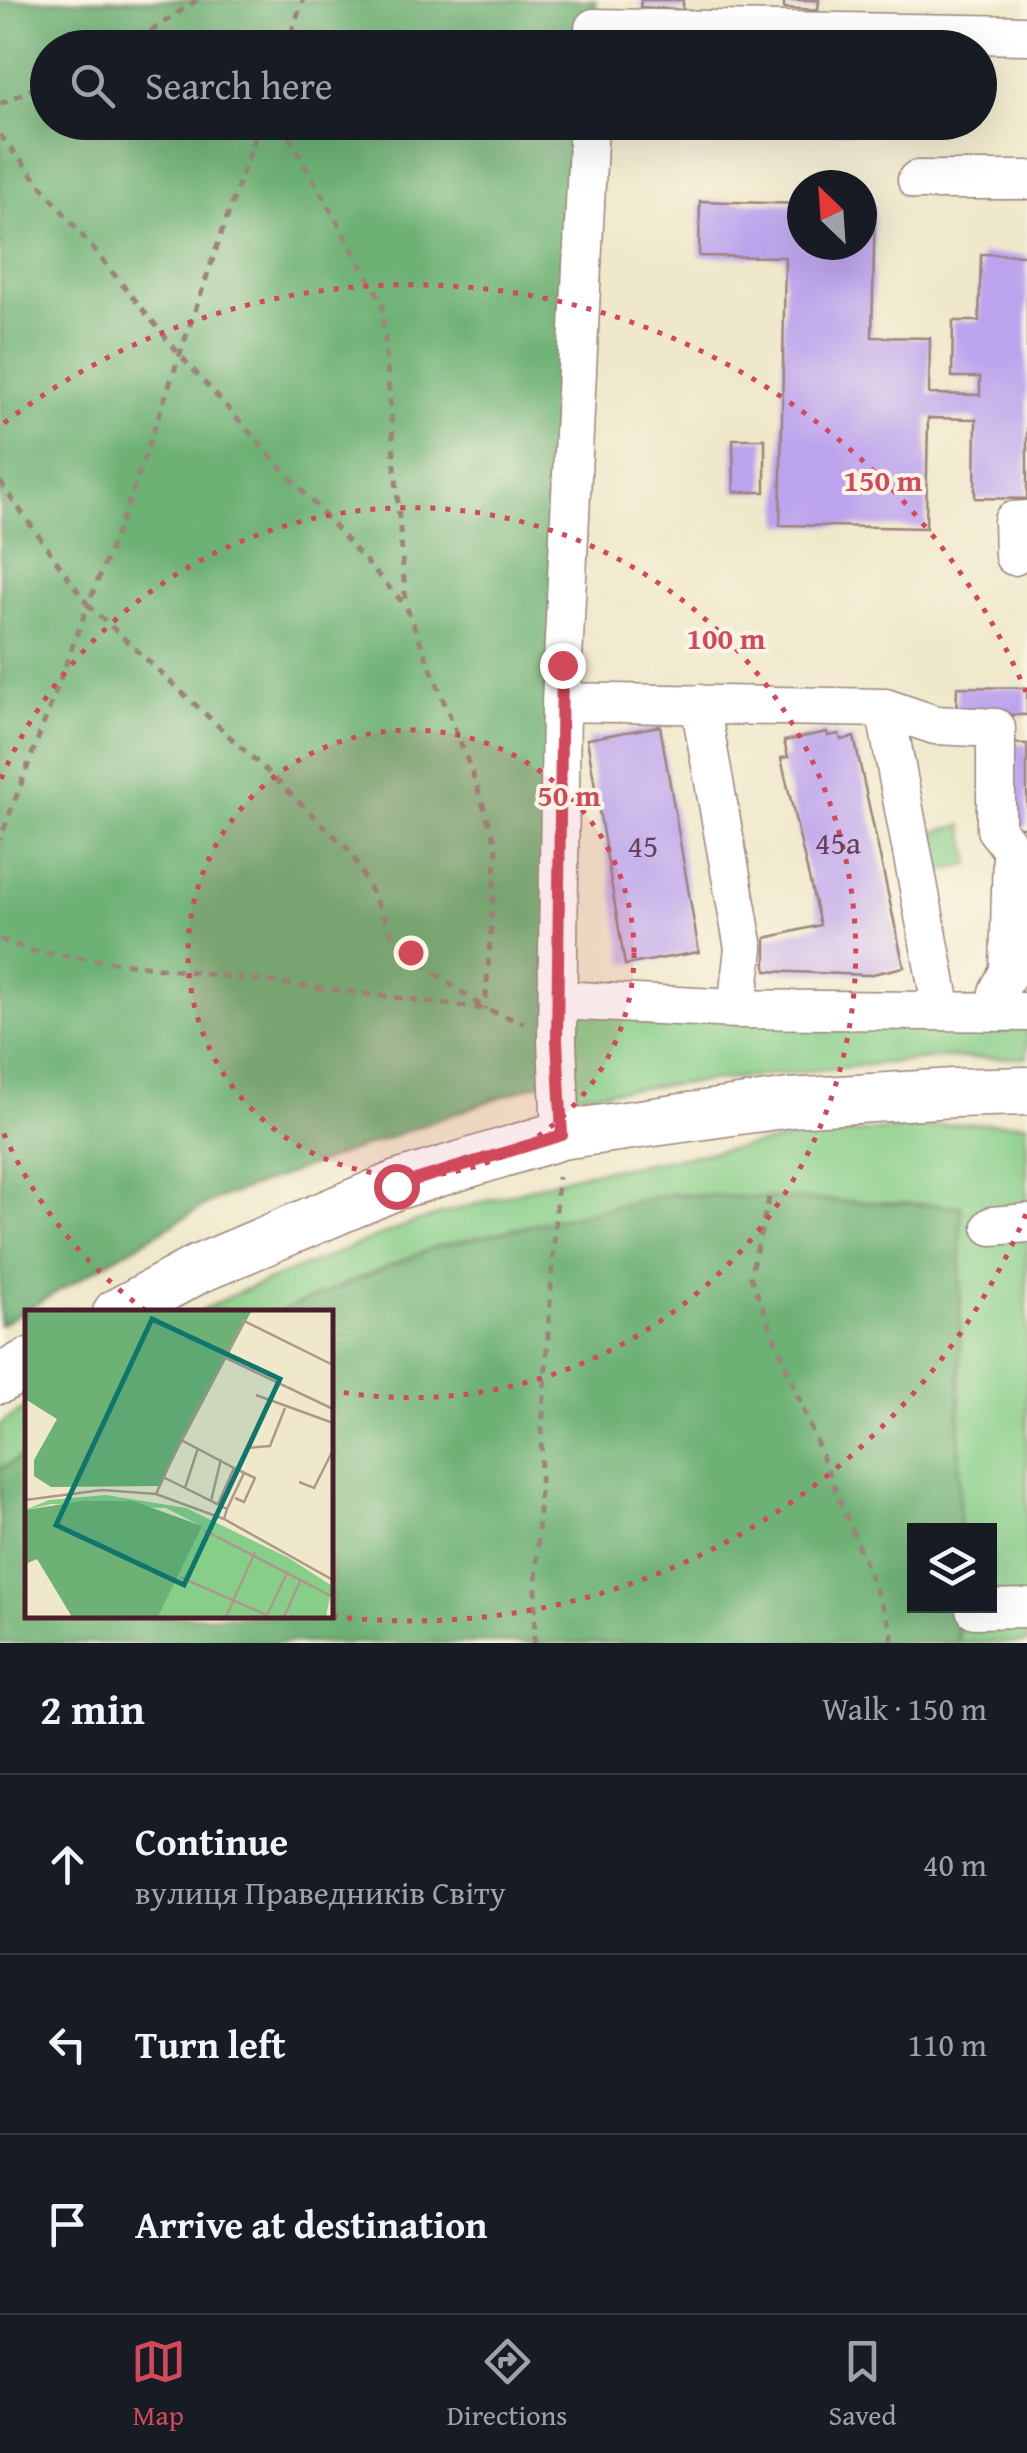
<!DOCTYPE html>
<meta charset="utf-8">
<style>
body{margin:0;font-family:"Gentium Book Plus",serif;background:#242831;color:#f1f3f6}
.controls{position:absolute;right:30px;bottom:30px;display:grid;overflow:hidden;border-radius:0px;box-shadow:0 10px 40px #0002}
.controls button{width:90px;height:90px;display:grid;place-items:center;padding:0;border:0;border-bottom:2px solid #363941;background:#171b24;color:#f1f3f6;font:50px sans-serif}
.compass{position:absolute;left:787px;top:170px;width:90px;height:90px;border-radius:50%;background:#171b24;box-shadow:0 10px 40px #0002;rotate:335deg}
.stop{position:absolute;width:30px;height:30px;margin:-22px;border:8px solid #d1495b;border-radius:50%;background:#fff}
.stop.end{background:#d1495b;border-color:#fff;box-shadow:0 2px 10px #0008}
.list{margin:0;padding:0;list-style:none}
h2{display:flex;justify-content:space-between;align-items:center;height:130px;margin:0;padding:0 40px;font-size:42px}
h2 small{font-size:32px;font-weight:400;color:#9ea1a6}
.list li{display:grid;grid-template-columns:65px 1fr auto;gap:30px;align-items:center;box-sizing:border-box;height:180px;padding:0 40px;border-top:2px solid #363941}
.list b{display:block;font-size:38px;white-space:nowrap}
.list p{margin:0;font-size:32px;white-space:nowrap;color:#9ea1a6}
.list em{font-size:32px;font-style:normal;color:#9ea1a6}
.icon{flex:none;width:55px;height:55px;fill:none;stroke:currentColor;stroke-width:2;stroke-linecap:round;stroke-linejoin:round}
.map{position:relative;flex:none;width:1027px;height:1643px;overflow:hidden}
.search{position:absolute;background:#171b24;box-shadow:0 10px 40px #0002;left:30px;right:30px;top:30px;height:110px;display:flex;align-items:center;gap:25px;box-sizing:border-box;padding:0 35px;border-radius:55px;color:#9ea1a6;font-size:38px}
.sheet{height:670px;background:#171b24}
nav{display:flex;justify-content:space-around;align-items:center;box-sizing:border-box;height:140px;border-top:2px solid #363941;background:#171b24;font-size:28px;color:#9ea1a6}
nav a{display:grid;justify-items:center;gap:5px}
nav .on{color:#d1495b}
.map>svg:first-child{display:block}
</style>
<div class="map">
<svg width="1027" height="1643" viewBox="0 0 1027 1643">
<rect width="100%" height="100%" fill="#fcf5e5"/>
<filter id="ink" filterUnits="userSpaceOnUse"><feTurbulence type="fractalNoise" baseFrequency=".01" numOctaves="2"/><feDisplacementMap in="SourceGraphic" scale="20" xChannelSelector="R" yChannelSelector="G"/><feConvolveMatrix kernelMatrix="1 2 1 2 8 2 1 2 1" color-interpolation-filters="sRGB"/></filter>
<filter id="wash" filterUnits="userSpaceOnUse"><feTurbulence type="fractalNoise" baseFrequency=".0048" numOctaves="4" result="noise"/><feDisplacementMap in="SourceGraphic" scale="40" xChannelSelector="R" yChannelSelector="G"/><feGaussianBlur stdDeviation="2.25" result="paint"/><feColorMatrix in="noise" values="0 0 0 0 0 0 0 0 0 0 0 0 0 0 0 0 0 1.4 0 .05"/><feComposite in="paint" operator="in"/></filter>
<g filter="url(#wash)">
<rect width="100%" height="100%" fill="#efe8cb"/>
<path fill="#87ce89" stroke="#68765a" stroke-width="2.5" d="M963 825 971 864 939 871 931 833Z
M558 1000 1027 1012V1058H937L560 1096Z
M1027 1123V1643H958V1606H990V1530H959L961 1206 670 1194 435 1247 277 1313H197L237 1293 412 1223 576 1175 801 1137 958 1124Z
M27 1407V1453L0 1470V1424Z"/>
<path fill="#6db175" stroke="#5c6850" stroke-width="2.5" d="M0 0H596L593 47 48 48V122L589 123 559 1076 213 1201 0 1325Z
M670 1194 961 1206 959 1530H914V1606H958V1643H0V1470L27 1453 28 1616H330V1313H277L435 1247Z"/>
<g id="blocks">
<path fill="#bca3ed" d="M641 0H683V10L640 7Z
M784 0H819L818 10 784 8Z
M776 122H903V132L776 133Z
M700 201 802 204V245H862V205H875L872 337 930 338 929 394 980 395V377H952L953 321H979L981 254 1027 255V499L975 498 976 419 928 418 926 528 780 525 785 257 699 256Z
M733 439H765V492H734Z
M957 687 1027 688V715L956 714Z
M660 726 699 952 625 965 587 739Z
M827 732 828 736 839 734 841 740 854 737 904 967 868 975 766 971V938L820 925 781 758 788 757 784 741Z
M1010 743 1027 744V827H1008Z"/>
</g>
</g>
<g filter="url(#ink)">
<use href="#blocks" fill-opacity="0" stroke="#9c847b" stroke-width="2.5"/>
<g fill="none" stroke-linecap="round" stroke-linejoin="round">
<defs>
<path id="minor" d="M594 28 1027 35
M917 180H1027
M1014 556 1013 521 1027 520
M561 702 589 122
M700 704 744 948 737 1009
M885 708 942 1011
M558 1000 737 1009 1027 1012
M561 1135 557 1040 561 702 885 708 935 725 996 728V829L1012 850 1009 971 998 992V1012
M992 1226 1027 1223
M975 1609 1027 1608"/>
<path id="major" d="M117 1313 196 1270 397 1185 561 1135 790 1103 954 1093 1027 1091
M0 1379 28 1363"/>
</defs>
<use href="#minor" stroke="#9c847b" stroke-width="41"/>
<use href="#major" stroke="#9c847b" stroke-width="51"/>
<path stroke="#9c847b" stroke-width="5" stroke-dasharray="8 8" stroke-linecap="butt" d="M123 48 135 42 197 0
M286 48 303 0
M0 104 48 82
M260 122 129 502 88 605 272 776 351 852 399 947 485 1009
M281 122 382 302 406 606
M0 135 180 355 406 606 472 772 497 846 485 1009
M0 482 88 605 0 840
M0 939 35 952 485 1009 524 1023
M769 1198 750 1276 892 1631V1643
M534 1643 542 1430 558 1177"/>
<use href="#minor" stroke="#fff" stroke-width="38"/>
<use href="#major" stroke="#fff" stroke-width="48"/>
</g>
</g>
<g fill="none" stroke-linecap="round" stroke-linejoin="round" filter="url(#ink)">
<path stroke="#d1495b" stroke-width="12" d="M396 1186 562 1135 557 1040 562 665"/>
</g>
<circle cx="411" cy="953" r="223" fill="#d1495b" fill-opacity=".12"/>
<g fill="none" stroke="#d1495b" stroke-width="5" stroke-dasharray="5 10">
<circle cx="411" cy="953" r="223"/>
<path d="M146 1311A445 445 0 0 1 1 1127M1 779A445 445 0 1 1 334 1391"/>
<path d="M1026 1214A668 668 0 0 1 330 1616M4 423A668 668 0 0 1 1026 692"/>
</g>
<g text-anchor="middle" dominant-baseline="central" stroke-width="8" stroke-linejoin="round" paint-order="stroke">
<g font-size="32" fill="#66405c">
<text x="838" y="842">45а</text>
<text x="643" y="845">45</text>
</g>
</g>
<g transform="translate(25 1310)">
<rect width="308" height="308" fill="#efe8cb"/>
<path d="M81 185 161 198 264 248 307 276 301 307H133L176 216 141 198 27 194 0 200 24 190Z" fill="#87ce89"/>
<path d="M0 0H227L134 176 26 177 9 166V150L32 109 0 89ZM57 191H108L177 216 133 307H47L12 249 0 254V200Z" fill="#6db175"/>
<path fill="none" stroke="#ad988b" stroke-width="2.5" d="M199 47 308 99M231 85 308 113M156 130 219 11 308 55M221 138 245 136 260 98M209 158 230 168 219 192 210 188M138 167 202 199 199 209M274 172 289 178 308 140M160 178 173 138M131 184 156 130 209 158 193 194M0 190 77 180 131 184 199 209 308 270M186 191 196 149M202 199 219 163M179 220 308 287M155 267 246 307M242 305 263 261M201 307 230 242M259 307 276 269"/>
<path fill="#0f766e" fill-opacity="0.15" stroke="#0f766e" stroke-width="5" d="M127 9 255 69 159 275 31 215Z"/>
<rect width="308" height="308" fill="none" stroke="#4a1f2b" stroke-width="5"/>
</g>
<circle cx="411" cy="953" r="15" fill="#d1495b" stroke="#fcf5e5" stroke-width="5"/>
<g font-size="30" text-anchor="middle" font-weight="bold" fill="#d1495b" stroke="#fcf5e5" stroke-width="8" stroke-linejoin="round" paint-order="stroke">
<text x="883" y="491">150 m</text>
<text x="726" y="649">100 m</text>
<text x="569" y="806">50 m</text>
</g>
</svg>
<div class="controls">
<button><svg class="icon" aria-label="layers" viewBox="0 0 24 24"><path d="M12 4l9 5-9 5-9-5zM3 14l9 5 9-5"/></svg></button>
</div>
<svg class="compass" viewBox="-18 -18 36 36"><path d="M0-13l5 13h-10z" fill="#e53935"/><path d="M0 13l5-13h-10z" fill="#9ea1a6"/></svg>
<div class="stop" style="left:396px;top:1186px"></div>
<div class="stop end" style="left:562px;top:665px"></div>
<div class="search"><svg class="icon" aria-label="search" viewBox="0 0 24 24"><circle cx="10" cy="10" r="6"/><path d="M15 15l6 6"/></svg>Search here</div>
</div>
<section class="sheet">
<h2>2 min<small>Walk · 150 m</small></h2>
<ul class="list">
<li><svg class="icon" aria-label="ahead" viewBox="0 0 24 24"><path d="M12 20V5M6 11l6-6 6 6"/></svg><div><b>Continue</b><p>вулиця Праведників Світу</p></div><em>40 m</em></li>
<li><svg class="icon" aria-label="left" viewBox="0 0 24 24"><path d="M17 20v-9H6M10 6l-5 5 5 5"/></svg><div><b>Turn left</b></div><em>110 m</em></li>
<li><svg class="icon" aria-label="arrive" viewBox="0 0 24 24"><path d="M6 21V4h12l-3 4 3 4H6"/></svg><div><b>Arrive at destination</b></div></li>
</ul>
</section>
<nav>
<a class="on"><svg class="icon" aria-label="map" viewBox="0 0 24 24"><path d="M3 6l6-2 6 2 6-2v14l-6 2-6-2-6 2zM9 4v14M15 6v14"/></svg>Map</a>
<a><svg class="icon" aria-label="directions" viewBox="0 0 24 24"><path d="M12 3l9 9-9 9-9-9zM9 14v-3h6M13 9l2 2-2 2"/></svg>Directions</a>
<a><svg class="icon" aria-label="saved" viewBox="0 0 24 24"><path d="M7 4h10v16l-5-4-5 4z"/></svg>Saved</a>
</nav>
